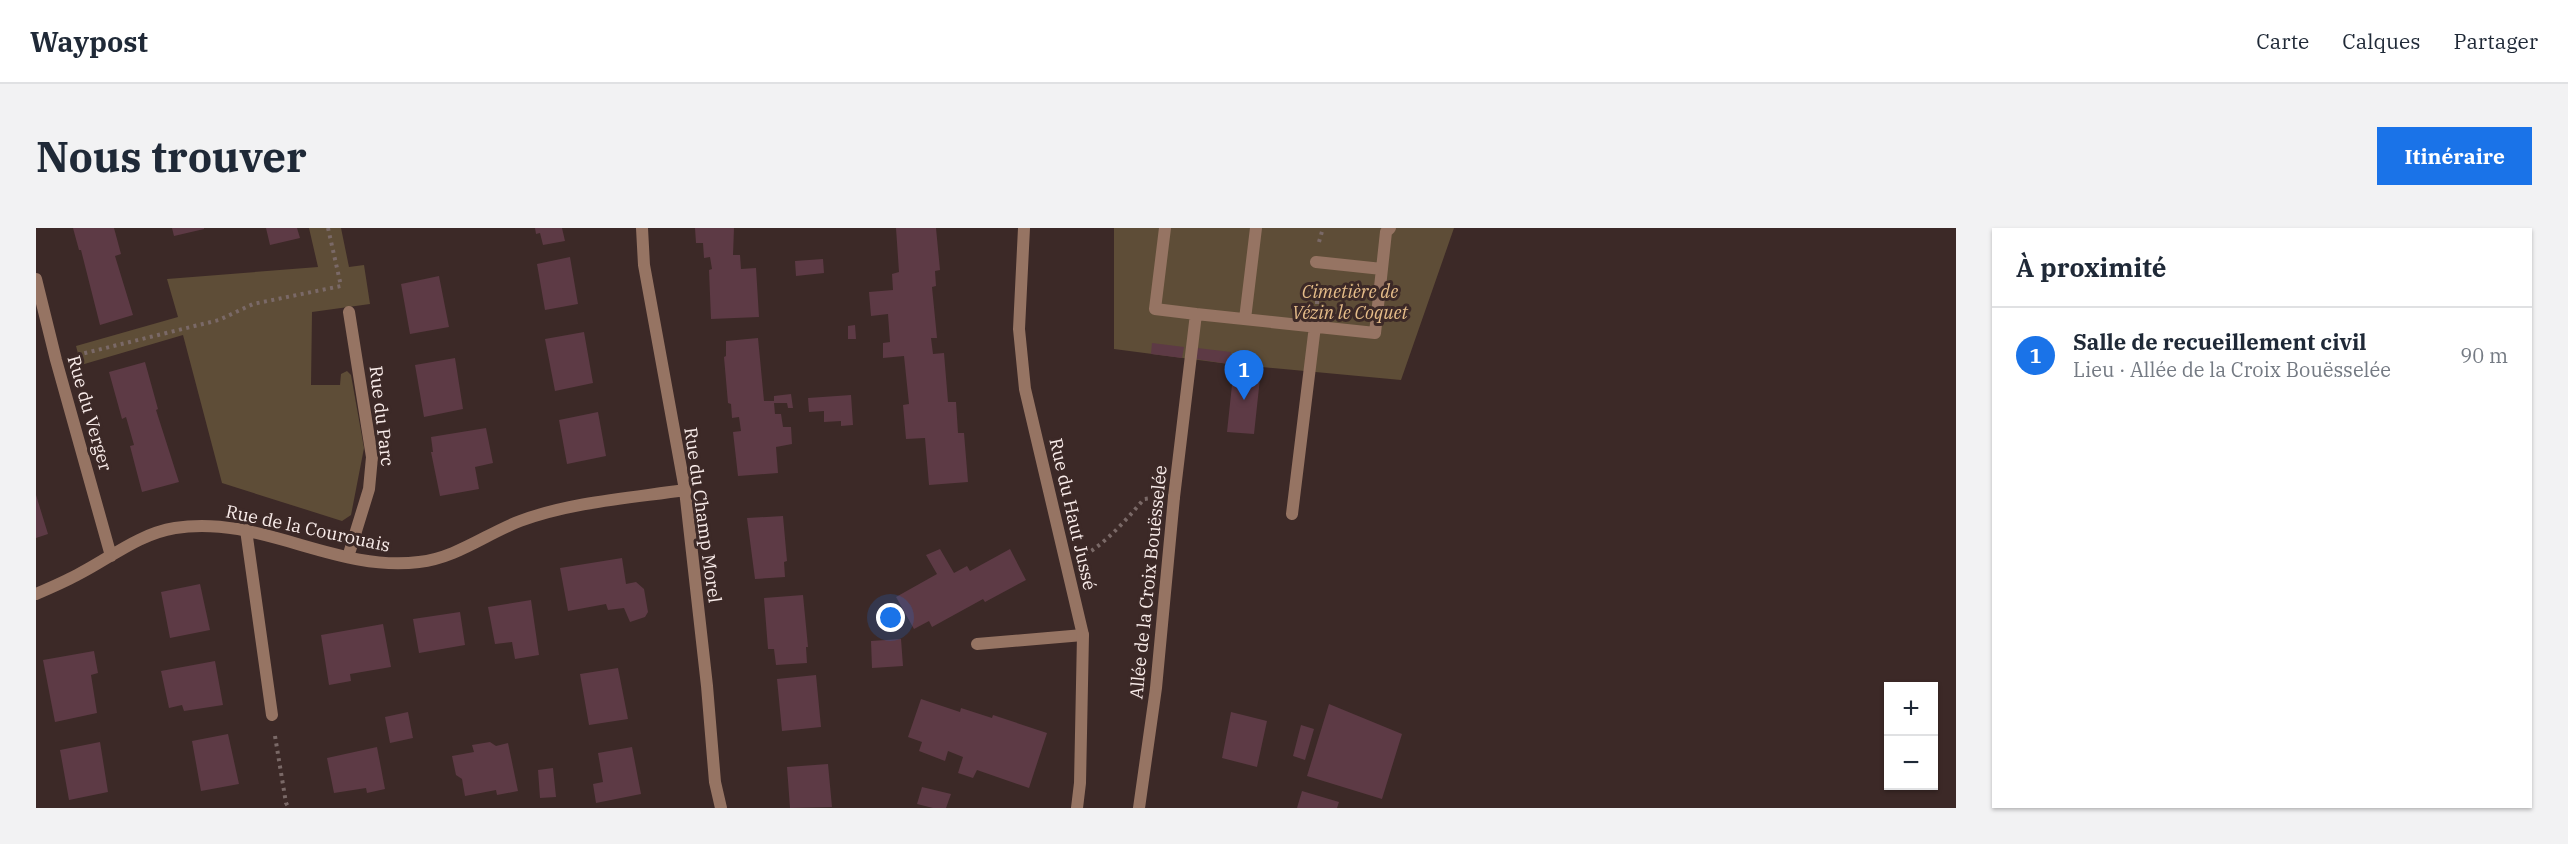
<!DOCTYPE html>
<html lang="fr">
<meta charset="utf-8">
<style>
body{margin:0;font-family:"IBM Plex Serif",serif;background:#f2f2f3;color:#1f2937}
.controls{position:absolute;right:18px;bottom:18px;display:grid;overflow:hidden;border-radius:0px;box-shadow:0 2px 4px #0004}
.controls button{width:54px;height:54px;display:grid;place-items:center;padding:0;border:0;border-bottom:2px solid #e0e1e3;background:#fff;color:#1f2937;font:30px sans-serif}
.you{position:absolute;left:855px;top:390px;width:21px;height:21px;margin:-15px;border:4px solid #fff;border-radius:50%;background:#1a73e8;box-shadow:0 0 0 9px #1a73e833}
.badge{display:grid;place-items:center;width:39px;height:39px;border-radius:50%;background:#1a73e8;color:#fff;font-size:20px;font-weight:700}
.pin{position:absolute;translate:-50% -50px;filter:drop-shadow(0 2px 3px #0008)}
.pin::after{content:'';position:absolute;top:32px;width:21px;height:18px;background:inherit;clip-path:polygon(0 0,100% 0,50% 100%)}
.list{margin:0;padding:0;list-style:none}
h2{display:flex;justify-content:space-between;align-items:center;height:78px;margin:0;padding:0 24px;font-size:26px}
h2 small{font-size:20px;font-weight:400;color:#747a83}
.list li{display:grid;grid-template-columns:39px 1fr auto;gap:18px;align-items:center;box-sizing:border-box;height:96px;padding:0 24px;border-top:2px solid #e0e1e3}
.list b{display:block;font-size:22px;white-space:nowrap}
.list p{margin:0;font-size:20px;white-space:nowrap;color:#747a83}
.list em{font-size:20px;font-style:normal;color:#747a83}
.map{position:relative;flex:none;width:1920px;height:580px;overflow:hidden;border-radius:0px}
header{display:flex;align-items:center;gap:36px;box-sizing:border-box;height:84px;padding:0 30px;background:#fff;border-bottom:2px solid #e0e1e3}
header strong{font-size:28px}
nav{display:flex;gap:33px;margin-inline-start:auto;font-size:21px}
.intro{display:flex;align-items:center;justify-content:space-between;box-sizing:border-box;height:144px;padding:0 36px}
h1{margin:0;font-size:42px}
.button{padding:15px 27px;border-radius:0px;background:#1a73e8;color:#fff;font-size:21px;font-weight:700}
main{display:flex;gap:36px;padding:0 36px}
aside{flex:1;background:#fff;border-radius:0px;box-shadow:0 2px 4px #0004}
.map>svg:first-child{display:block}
</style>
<header>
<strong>Waypost</strong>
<nav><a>Carte</a><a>Calques</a><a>Partager</a></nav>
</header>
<div class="intro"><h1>Nous trouver</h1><a class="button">Itinéraire</a></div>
<main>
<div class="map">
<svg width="1920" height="580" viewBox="0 0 1920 580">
<rect width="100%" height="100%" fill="#3c2927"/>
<path fill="#5e4d37" d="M273 0H305L313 39 328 37 334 76 276 84 275 157H304L305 146 311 143 315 147 328 220 315 287 306 293 186 255 147 107 45 137 40 118 142 89 131 51 282 39Z
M1078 0H1418L1365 152 1193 136 1078 121Z"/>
<path fill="#5d3a45" d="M37 0H78L85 26 79 28 97 87 64 97 45 22H43Z
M136 0H168V1L138 8Z
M230 0H261L264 10 234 17Z
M499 0H526L529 13 507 17 504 5 500 6Z
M659 0H698L697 27H704L705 41 720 40 723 89 675 91 673 42 676 41 674 29 668 30 667 15H660Z
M860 0H900L904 42 899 43 900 58 896 59 901 110H895L897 126 908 125 912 174H920L922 205H928L932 254 893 257 889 210 870 211 867 177 873 176 868 128 847 130V115L854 114 852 86 835 88 833 64 857 62 856 46 863 44Z
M534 29 542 76 509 82 501 36Z
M787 31 788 45 760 48 759 33Z
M403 48 413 99 374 106 365 56Z
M819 97 820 111H812V98Z
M548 104 557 155 519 163 509 111Z
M722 110 728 173H738V168L755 166 757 180H752L751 175H738L739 186H745L747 199H755L756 216 740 219 742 245 702 248 697 204 705 203 703 189 696 190 695 176 692 175 688 129 690 128V113Z
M1116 115 1148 119 1146 130 1115 126Z
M1161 120 1195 124 1193 136 1160 131Z
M419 130 427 181 388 189 379 137Z
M109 134 122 181 120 182 143 254 106 264 94 218 98 217 90 189 86 191 73 144Z
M1198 138 1225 141 1218 206 1191 204Z
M815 167 817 197 805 198V193L788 194V183L773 184 772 170Z
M562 184 570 228 531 236 523 192Z
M450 200 457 235 439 239 443 261 404 268 395 224H397L395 209Z
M0 267 12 306 0 310Z
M747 288 751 333 748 334 749 349 719 351 711 290Z
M904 321 918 345 931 338 934 343 974 321 990 352 949 374 947 371 896 399 893 393 878 401 860 369 901 346 890 327Z
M586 330 590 356 600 354 608 361 612 384 609 389 594 394 588 380 572 382 570 376 532 383 524 340Z
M164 356 174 402 134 410 125 364Z
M767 367 772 419H770L771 435 740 437 738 421H732L728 370Z
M495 372 503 427 479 431 476 414 459 416 452 379Z
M424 384 429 417 383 425 377 391Z
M347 396 355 439 314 446 315 453 293 457 285 407Z
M865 411 867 438 836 440 835 413Z
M58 423 62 445 55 447 61 485 19 494 7 432Z
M179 433 187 477 148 483 146 477 133 480 125 443Z
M582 440 592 491 553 497 544 446Z
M780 447 785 499 746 503 741 451Z
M885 471 924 484 925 480 956 490 957 487 1011 505 993 560 941 542 937 550 922 545 927 529 912 523 909 533 883 523 886 514 872 509Z
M1293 476 1366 506 1346 571 1271 548Z
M372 484 377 510 354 515 349 489Z
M1195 484 1231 493 1221 539 1186 530Z
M1265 497 1278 501 1269 532 1257 528Z
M192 506 203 556 165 563 156 513Z
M64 514 72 564 33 572 24 522Z
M454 514 460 518 472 515 482 563 461 567 460 562 429 568 426 551 420 547 416 528 438 524 436 517Z
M341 519 349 561 331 565 330 560 298 565 291 530Z
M596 519 605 566 560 575 557 556 567 554 562 525Z
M792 536 796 579 754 580 751 539Z
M517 540 520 569 504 570 502 542Z
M886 559 915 566 910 580H897L881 576Z
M1266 563 1303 574 1301 580H1261Z"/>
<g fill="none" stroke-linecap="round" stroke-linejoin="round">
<path stroke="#7a6967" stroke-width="4" stroke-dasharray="3 4.5" stroke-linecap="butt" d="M292 0 305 58
M1283 14 1287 0
M1281 76V57
M41 127 183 92 217 76 305 58
M1049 327C1073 312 1090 292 1108 271L1117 270
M239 508 250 575 253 580"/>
<path stroke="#967463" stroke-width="12" d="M1129 0 1119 81 1160 86
M1280 34 1346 41
M1209 91 1220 0
M1138 269 1160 86 1339 105 1350 4 1354 0
M1256 286 1279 98
M941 416 1047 407"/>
<path stroke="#967463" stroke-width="12" d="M606 0 608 37 649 262 671 458 679 554 685 580
M988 0 983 101 989 161 1047 407 1044 555 1041 580
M0 51 20 132 75 328
M210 302 236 487
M312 329 333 261 336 229 313 84
M0 366C14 360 28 354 41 347 73 331 102 306 139 300 223 286 300 345 383 334 420 330 450 306 484 293 536 274 594 270 649 262
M1103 580 1120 460 1138 269"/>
</g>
<g text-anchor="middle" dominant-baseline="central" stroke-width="6" stroke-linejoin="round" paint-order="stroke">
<g font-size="18" font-style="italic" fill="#e5bc89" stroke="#3c2927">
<text x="1314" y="63">Cimetière de<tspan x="1314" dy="21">Vézin le Coquet</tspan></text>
</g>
<g font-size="18" fill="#f9ecea" stroke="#3c2927">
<text transform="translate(54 185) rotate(74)">Rue du Verger</text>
<text transform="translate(346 188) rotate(83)">Rue du Parc</text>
<text transform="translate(1037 286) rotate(77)">Rue du Haut Jussé</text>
<text transform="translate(667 287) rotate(82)">Rue du Champ Morel</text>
<text transform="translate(272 300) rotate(12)">Rue de la Courouais</text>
<text transform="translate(1112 354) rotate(-84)">Allée de la Croix Bouësselée</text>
</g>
</g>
</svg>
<div class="controls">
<button>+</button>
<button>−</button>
</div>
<div class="you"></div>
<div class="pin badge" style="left:1208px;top:172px">1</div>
</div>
<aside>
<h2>À proximité<small></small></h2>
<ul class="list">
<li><span class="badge">1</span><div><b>Salle de recueillement civil</b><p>Lieu · Allée de la Croix Bouësselée</p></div><em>90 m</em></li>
</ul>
</aside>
</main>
